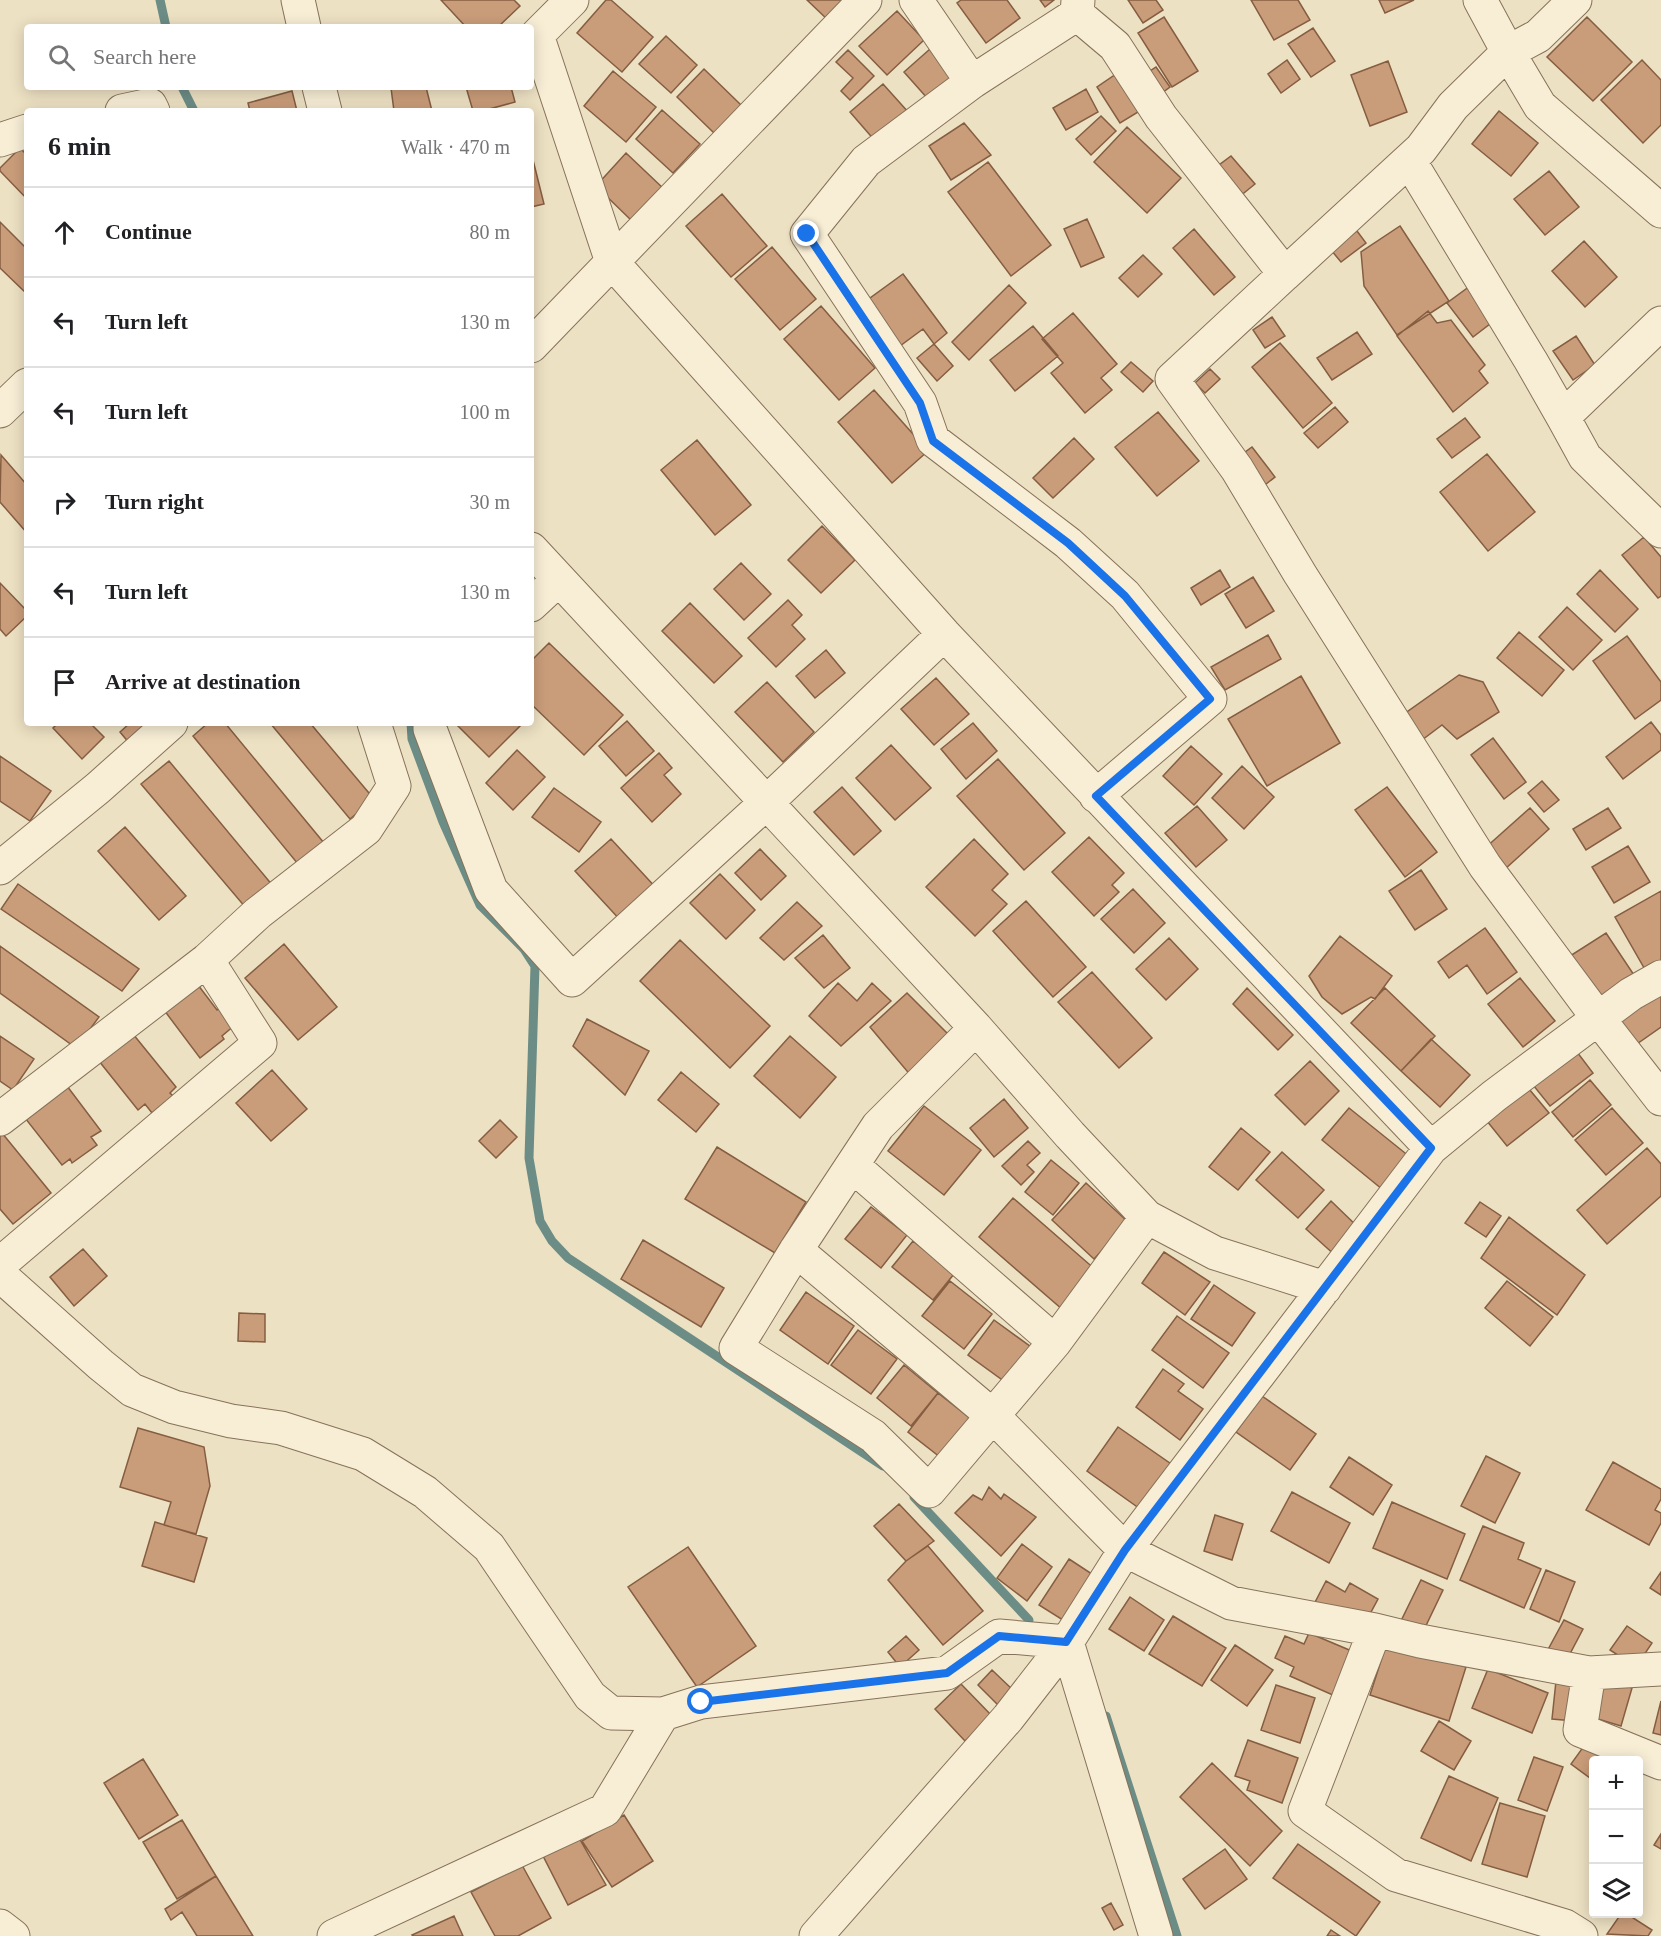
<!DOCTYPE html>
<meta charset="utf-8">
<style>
body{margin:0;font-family:Georgia,serif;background:#f6f6f6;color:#202124}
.controls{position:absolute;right:18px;bottom:18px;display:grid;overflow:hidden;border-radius:6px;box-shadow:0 3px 15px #0003}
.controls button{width:54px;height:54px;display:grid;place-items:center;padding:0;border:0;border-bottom:2px solid #e0e0e0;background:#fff;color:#202124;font:30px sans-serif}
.stop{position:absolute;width:18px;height:18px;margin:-14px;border:4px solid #1a73e8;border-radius:50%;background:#fff}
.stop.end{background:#1a73e8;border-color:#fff;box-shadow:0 2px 6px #0008}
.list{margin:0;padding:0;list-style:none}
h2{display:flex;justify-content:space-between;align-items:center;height:78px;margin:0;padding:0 24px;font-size:26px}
h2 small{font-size:20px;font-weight:400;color:#757577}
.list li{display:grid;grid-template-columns:39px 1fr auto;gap:18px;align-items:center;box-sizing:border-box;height:90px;padding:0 24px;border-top:2px solid #e0e0e0}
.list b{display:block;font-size:22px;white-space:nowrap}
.list em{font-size:20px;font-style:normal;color:#757577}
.icon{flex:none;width:33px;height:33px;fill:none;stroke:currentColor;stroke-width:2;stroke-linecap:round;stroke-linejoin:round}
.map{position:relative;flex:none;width:1661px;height:1936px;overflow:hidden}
.search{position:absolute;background:#fff;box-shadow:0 3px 15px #0003;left:24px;top:24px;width:510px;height:66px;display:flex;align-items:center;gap:15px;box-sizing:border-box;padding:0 21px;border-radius:6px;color:#757577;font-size:22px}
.panel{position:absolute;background:#fff;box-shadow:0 3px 15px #0003;left:24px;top:108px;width:510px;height:618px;border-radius:6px}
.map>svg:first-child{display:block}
</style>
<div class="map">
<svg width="1661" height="1936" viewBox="0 0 1661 1936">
<rect width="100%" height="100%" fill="#ede1c3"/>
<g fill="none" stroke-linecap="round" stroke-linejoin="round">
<path stroke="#6c8d86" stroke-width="9" d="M160 0 166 27
M182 87 194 111
M411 723 412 739 443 822 480 905 524 949 535 966 529 1158 540 1221 552 1241 568 1258 883 1466
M914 1497 1029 1620
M1106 1716 1177 1936"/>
</g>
<path fill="#ca9d7a" stroke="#855d41" stroke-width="1.5" d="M441 0H514L520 6 498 27H466Z
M606 0H611L653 37 622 72 577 33Z
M807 0H852L830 22Z
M961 0H1007L1020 18 986 43 957 3Z
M1040 0H1054L1045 7Z
M1128 0H1156L1163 10 1143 23Z
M1251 0H1298L1310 20 1274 40Z
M1379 0H1414L1385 13Z
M897 11 924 40 887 75 859 46Z
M1164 17 1198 71 1172 87 1138 33Z
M1587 17 1632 62 1593 101 1547 57Z
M1313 28 1335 61 1311 77 1288 44Z
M666 36 697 65 671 93 639 64Z
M930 49 954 76 928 99 904 72Z
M848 50 874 76 850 100 841 91 853 78 836 62Z
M1287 60 1300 79 1281 93 1268 74Z
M1642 60 1661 80V125L1643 143 1601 100Z
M1388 61 1407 112 1370 126 1351 75Z
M1156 67 1170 87 1155 98 1141 77Z
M704 69 741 105 714 133 677 97Z
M613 71 656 107 626 142 584 106Z
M1119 72 1143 109 1120 123 1097 87Z
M883 84 909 113 876 142 850 112Z
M399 87H426L432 111H394L391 88Z
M466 87H511L515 102 482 111H473Z
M1086 89 1098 112 1066 130 1053 108Z
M292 91 297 111H250L248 103Z
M662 110 700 144 673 173 636 139Z
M1499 111 1538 143 1511 176 1472 144Z
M1101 116 1116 131 1091 155 1076 139Z
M964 123 991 155 951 180 929 146Z
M1127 127 1181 178 1147 213 1094 162Z
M20 148 27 155V199L0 171V168Z
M626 153 665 190 634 223 596 186Z
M1231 156 1255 184 1239 197 1215 168Z
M533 160 544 204 531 207V161Z
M988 162 1051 245 1011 276 948 192Z
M1549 171 1579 207 1545 235 1514 199Z
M722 194 767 246 731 277 686 226Z
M1087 219 1104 257 1081 267 1064 229Z
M0 222 27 249V294L0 268Z
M1400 226 1449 301 1397 335 1364 286 1361 252Z
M1194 229 1235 277 1214 295 1173 248Z
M1357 231 1366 243 1341 262 1331 250Z
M1584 241 1617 277 1585 307 1552 271Z
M772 247 816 299 780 330 735 279Z
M1143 255 1162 274 1138 297 1119 278Z
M903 274 947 333 934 344 923 329 900 346 866 301Z
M1009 285 1026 303 969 360 952 342Z
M1470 286 1495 320 1473 337 1447 303Z
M821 306 875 368 839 400 784 339Z
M1428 311 1437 323 1451 320 1485 365 1479 371 1488 383 1453 412 1397 336Z
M1073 313 1117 364 1101 378 1112 390 1085 413 1051 373 1063 363 1042 339Z
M1272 317 1285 336 1265 348 1253 330Z
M1033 326 1058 356 1015 391 990 360Z
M1357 332 1372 354 1332 380 1317 358Z
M1576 336 1595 365 1573 380 1553 351Z
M1280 343 1332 403 1303 428 1252 367Z
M934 344 953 366 937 381 917 358Z
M1131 362 1153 381 1143 392 1121 372Z
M1210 369 1220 379 1205 393 1195 383Z
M874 390 928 451 892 483 838 422Z
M1335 407 1348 422 1318 448 1304 433Z
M1158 412 1199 461 1157 496 1115 447Z
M1465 418 1480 437 1452 458 1437 439Z
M1074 438 1094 459 1053 498 1033 478Z
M697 440 751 505 715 535 661 470Z
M1252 447 1275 477 1261 488 1237 458Z
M1487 454 1535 512 1488 551 1440 492Z
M1 455 27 485V533L0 502Z
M822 526 855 560 821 593 788 560Z
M1644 537 1661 557V596L1658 598 1622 555Z
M741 563 771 594 744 620 714 589Z
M1220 570 1230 587 1201 605 1191 588Z
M1600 570 1638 609 1615 632 1577 594Z
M1253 577 1274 611 1246 628 1225 594Z
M0 583 27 611V616L6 636 0 629Z
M788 600 802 615 792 625 805 639 776 667 748 638Z
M690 603 742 656 714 683 662 631Z
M1567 607 1602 640 1573 670 1539 637Z
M1519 632 1564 670 1542 696 1497 658Z
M1268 635 1281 659 1225 690 1211 667Z
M1627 636 1661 682V700L1635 719 1593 661Z
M549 643 623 715 584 755 531 704V661Z
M826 650 845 673 815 698 796 676Z
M1459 675 1483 682 1499 712 1457 739 1442 725 1422 740 1404 714Z
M1301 676 1340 743 1267 786 1228 719Z
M936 678 969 714 934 745 901 709Z
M767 682 814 732 783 762 735 712Z
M627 721 654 751 626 776 599 746Z
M1651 722 1661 735V750L1623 779 1606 757Z
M58 723H90L104 737 82 759 53 728Z
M130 723H146L130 744 120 732Z
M208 723H225L324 843 298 864 193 736Z
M270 723H310L374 799 350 819Z
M461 723H518L521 725 489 757 458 726Z
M973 723 997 751 966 779 941 749Z
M1493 738 1526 782 1504 799 1471 755Z
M891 745 931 788 895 820 856 778Z
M1191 746 1222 774 1194 805 1163 776Z
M517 750 545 777 513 810 486 783Z
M659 753 672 768 664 775 681 794 652 822 621 788Z
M0 756 51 791 30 821 0 801Z
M998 759 1065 833 1024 870 957 796Z
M169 761 273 886 246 908 141 784Z
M1242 766 1274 797 1244 829 1212 798Z
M1542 781 1559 800 1544 812 1528 793Z
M842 787 881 831 854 855 814 812Z
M1387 787 1437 852 1405 877 1355 810Z
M554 788 601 822 579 852 532 817Z
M1197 806 1227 840 1196 867 1165 833Z
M1530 808 1549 829 1504 870 1484 849Z
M1608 808 1621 828 1586 850 1573 829Z
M125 827 186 896 159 920 98 851Z
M1089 837 1124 873 1112 885 1119 892 1094 916 1052 872Z
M611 839 658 890 622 922 575 871Z
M974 839 1008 874 992 890 1007 904 975 936 926 887Z
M1628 846 1650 882 1614 903 1592 867Z
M760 849 786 876 761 900 735 873Z
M1421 870 1447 909 1415 930 1389 891Z
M720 874 755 910 726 939 690 903Z
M18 884 139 969 122 991 1 909Z
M1133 889 1165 923 1134 953 1101 919Z
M1661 891V965L1647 973 1615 917Z
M1026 901 1086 967 1053 997 993 931Z
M797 902 822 926 784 960 760 938Z
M1485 928 1517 972 1487 994 1467 965 1449 978 1438 962Z
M1606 933 1636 978 1601 1002 1570 956Z
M823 935 850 968 824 988 795 958Z
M1340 936 1392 976 1375 999 1371 997 1342 1014 1322 997 1309 976Z
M1169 938 1198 969 1166 1000 1136 969Z
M680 940 770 1026 730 1068 640 981Z
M284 944 337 1007 298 1040 245 978Z
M0 946 99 1017 76 1048 0 993Z
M1092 972 1152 1038 1119 1068 1058 1002Z
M1520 978 1555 1021 1523 1047 1488 1004Z
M838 983 857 1001 872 983 891 1001 841 1046 809 1016Z
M198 985 217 1010 222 1007 235 1025 222 1036 224 1039 200 1058 164 1010Z
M1247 988 1293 1035 1278 1050 1233 1004Z
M1385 988 1435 1036 1401 1071 1351 1023Z
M907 993 952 1038 912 1077 870 1027Z
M1659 993 1661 996V1027L1634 1046 1617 1021Z
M587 1019 649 1051 625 1095 573 1046Z
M133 1034 176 1087 170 1093 173 1096 152 1113 145 1104 138 1110 99 1061Z
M0 1036 34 1059 13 1090 0 1081Z
M790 1036 836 1077 800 1118 754 1076Z
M1431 1039 1470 1075 1440 1107 1401 1071Z
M1577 1052 1593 1073 1550 1106 1533 1085Z
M1310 1061 1339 1091 1305 1125 1275 1095Z
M272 1070 307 1109 271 1141 236 1103Z
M681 1072 719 1104 696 1132 658 1100Z
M1590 1080 1611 1105 1573 1137 1552 1112Z
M1524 1083 1549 1113 1507 1146 1483 1116Z
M67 1086 101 1131 91 1137 97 1145 72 1163 70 1159 62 1165 25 1118Z
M1004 1099 1028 1128 994 1157 970 1128Z
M924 1106 981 1150 944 1195 888 1151Z
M1349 1108 1415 1161 1388 1194 1322 1140Z
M1612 1108 1643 1143 1606 1175 1575 1140Z
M500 1120 517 1137 496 1158 479 1141Z
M1241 1128 1270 1152 1238 1190 1209 1167Z
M2 1133 51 1193 13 1224 0 1209V1134Z
M1028 1141 1040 1153 1027 1165 1034 1172 1021 1185 1002 1166Z
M717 1147 806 1202 775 1253 685 1199Z
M1647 1148 1661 1164V1196L1607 1244 1577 1210Z
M1282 1152 1324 1190 1298 1218 1256 1180Z
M1051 1160 1079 1183 1053 1215 1025 1192Z
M1086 1183 1128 1222 1094 1259 1052 1220Z
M1013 1198 1097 1271 1063 1310 979 1237Z
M1331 1201 1361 1230 1337 1257 1306 1229Z
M1480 1202 1501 1216 1486 1237 1465 1223Z
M871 1207 907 1235 881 1268 845 1239Z
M1509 1217 1585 1275 1557 1315 1481 1258Z
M643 1240 724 1288 701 1327 621 1279Z
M913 1241 954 1274 933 1300 892 1267Z
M83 1249 107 1276 74 1306 50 1277Z
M1164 1252 1210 1282 1185 1315 1142 1283Z
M950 1281 992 1314 964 1349 922 1316Z
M1507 1281 1553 1317 1530 1346 1485 1308Z
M1214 1285 1255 1313 1232 1346 1191 1319Z
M806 1292 854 1326 828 1364 780 1330Z
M239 1313 265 1314V1342L238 1341Z
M1177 1316 1229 1353 1203 1388 1152 1350Z
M994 1320 1038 1352 1012 1387 968 1355Z
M858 1330 897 1359 871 1394 831 1365Z
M904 1365 938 1393 911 1426 877 1398Z
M1163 1369 1184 1384 1178 1391 1203 1409 1180 1440 1136 1407Z
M938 1393 975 1422 945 1461 908 1432Z
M1262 1396 1316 1434 1290 1470 1236 1432Z
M1118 1427 1174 1466 1143 1511 1087 1471Z
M138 1428 204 1447 210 1486 196 1534 164 1525 171 1502 120 1487Z
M1486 1456 1520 1473 1495 1523 1461 1506Z
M1349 1457 1392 1485 1373 1515 1330 1487Z
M1613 1462 1661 1489V1499L1655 1510 1661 1513V1523L1649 1545 1586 1510Z
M989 1487 1001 1499 1004 1494 1036 1517 1001 1556 955 1513 973 1495 982 1500Z
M1292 1492 1350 1523 1329 1563 1271 1531Z
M1392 1502 1465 1534 1447 1579 1373 1548Z
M899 1504 934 1541 906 1561 874 1526Z
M1215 1515 1243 1524 1232 1560 1204 1551Z
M155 1522 207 1538 194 1582 142 1566Z
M1483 1526 1524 1543 1518 1559 1541 1569 1524 1608 1460 1580Z
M1022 1544 1052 1567 1027 1601 997 1578Z
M928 1546 983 1611 943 1645 888 1580 906 1561Z
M688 1547 756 1646 697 1687 628 1587Z
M1069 1559 1095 1576 1066 1622 1039 1605Z
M1546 1570 1575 1582 1559 1622 1530 1609Z
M1661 1572V1595L1650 1588Z
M1421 1580 1443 1590 1421 1636 1399 1625Z
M1326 1581 1345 1592 1350 1583 1378 1599 1364 1625 1311 1610Z
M1130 1597 1164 1620 1144 1651 1109 1629Z
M1173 1616 1226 1648 1202 1686 1149 1654Z
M1564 1620 1583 1629 1563 1667 1544 1657Z
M1627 1626 1652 1643 1636 1667 1610 1650Z
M1309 1633 1354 1652 1335 1696 1290 1676 1294 1667 1275 1658 1285 1636 1304 1644Z
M906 1636 919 1650 900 1667 888 1652Z
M1387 1642 1466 1667 1449 1721 1370 1695Z
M1235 1645 1273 1670 1247 1706 1211 1680Z
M1488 1669 1548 1693 1532 1733 1472 1708Z
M992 1670 1015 1692 1000 1707 978 1685Z
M1599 1677 1632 1688 1621 1726 1588 1716Z
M1556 1681 1578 1684 1574 1721 1552 1719Z
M961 1684 992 1716 965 1741 935 1709Z
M1276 1685 1315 1698 1300 1743 1261 1730Z
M1661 1701V1735L1653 1733Z
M1439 1721 1471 1741 1454 1770 1421 1751Z
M1589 1739 1612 1756 1609 1760H1594V1781L1571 1764Z
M1248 1740 1298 1758 1282 1803 1247 1790 1250 1781 1235 1776Z
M1534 1757 1563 1767 1547 1811 1518 1800Z
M143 1759 178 1815 139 1839 104 1783Z
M1212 1763 1282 1831 1250 1866 1180 1797Z
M1449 1776 1498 1798 1471 1861 1421 1838Z
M1500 1803 1545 1816 1527 1877 1482 1864Z
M624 1815 653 1861 612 1887 582 1841Z
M182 1820 216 1876 177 1899 143 1842Z
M575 1831 606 1885 568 1905 540 1850Z
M1661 1834V1849L1654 1845Z
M1298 1844 1380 1902 1356 1936 1273 1878Z
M1225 1849 1247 1879 1205 1909 1183 1879Z
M522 1865 551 1918 518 1936H495L471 1892Z
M216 1876 253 1936H197L182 1912 171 1920 165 1909Z
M1111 1903 1123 1925 1114 1930 1102 1908Z
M1621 1914H1627L1652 1930 1648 1936 1607 1934Z
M454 1916 463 1936H413L412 1935Z
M1331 1930 1340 1936H1327Z"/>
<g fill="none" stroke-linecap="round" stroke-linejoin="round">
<defs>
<path id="minor" d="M298 0 304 27
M572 0 537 35 612 262 944 634 1431 1148
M916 0 972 82
M1078 0 1077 14 972 82 866 161 807 234 920 403 933 440 1068 543 1125 595 1210 699 1096 796
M1480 0 1508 52 1540 106 1661 211
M1077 14 1115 46 1161 117 1285 274 1421 149 1453 106 1508 52 1538 36 1575 0
M319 87 325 111
M122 111 150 105 153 111
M0 140 27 131
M1409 160 1531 361 1563 417
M1285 274 1172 379 1237 469 1300 574 1485 866 1598 1018 1661 1099
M1661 323 1563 417 1585 457 1661 531
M531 346 865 0
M0 411 27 385
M531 549 976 1028 1070 1135 1147 1217 1215 1253 1325 1288
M531 605 559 579
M430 723V729L491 890 572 980 767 802 944 634
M0 868 98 788 171 723
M976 1028 878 1126 796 1250 736 1348 873 1436 929 1491 1055 1342 1147 1217
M0 1119 207 960 258 913 366 829 394 786 374 723
M853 1166 1055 1342
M796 1250 993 1416 1125 1550 1231 1603 1375 1630 1305 1811 1396 1875 1565 1926 1581 1936
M0 1264 260 1043 207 960
M0 1275 101 1365 132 1390 174 1407 231 1421 281 1428 363 1454 425 1492 489 1547 590 1696 611 1713 663 1714
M1375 1630 1420 1641 1589 1673 1661 1669
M1067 1642 1156 1936
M1589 1673 1580 1730 1661 1763
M0 1926 13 1936
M334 1936 605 1810 663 1714 701 1702 947 1673 999 1636 1067 1642 1125 1550 1431 1148 1494 1096 1631 994 1661 977
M816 1936 1008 1718 1067 1642"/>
</defs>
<use href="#minor" stroke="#86725a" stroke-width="35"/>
<use href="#minor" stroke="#f8eed6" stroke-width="33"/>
</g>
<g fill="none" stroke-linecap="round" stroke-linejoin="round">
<path stroke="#1a73e8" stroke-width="8" d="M701 1702 947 1673 999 1636 1066 1642 1125 1550 1431 1148 1096 796 1210 699 1125 596 1068 543 933 441 920 403 807 234"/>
</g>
</svg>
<div class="controls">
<button>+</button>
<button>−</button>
<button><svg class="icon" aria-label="layers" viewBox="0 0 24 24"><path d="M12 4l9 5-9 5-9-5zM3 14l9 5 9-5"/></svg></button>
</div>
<div class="stop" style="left:701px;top:1702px"></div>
<div class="stop end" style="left:807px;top:234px"></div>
<div class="search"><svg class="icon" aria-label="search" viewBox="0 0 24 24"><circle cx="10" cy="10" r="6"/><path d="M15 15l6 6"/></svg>Search here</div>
<section class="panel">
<h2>6 min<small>Walk · 470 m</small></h2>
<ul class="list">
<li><svg class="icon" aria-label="ahead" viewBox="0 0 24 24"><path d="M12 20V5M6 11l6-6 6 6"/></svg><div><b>Continue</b></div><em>80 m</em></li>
<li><svg class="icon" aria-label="left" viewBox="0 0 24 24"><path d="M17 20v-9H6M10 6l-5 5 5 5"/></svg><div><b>Turn left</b></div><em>130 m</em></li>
<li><svg class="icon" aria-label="left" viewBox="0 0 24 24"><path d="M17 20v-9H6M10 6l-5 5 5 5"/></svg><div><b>Turn left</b></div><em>100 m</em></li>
<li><svg class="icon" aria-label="right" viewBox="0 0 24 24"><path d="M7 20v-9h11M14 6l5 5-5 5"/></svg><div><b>Turn right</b></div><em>30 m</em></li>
<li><svg class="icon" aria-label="left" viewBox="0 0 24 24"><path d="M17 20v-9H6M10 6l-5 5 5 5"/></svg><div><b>Turn left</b></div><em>130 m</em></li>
<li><svg class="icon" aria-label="arrive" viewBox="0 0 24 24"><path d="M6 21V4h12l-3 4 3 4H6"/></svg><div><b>Arrive at destination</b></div></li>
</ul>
</section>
</div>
